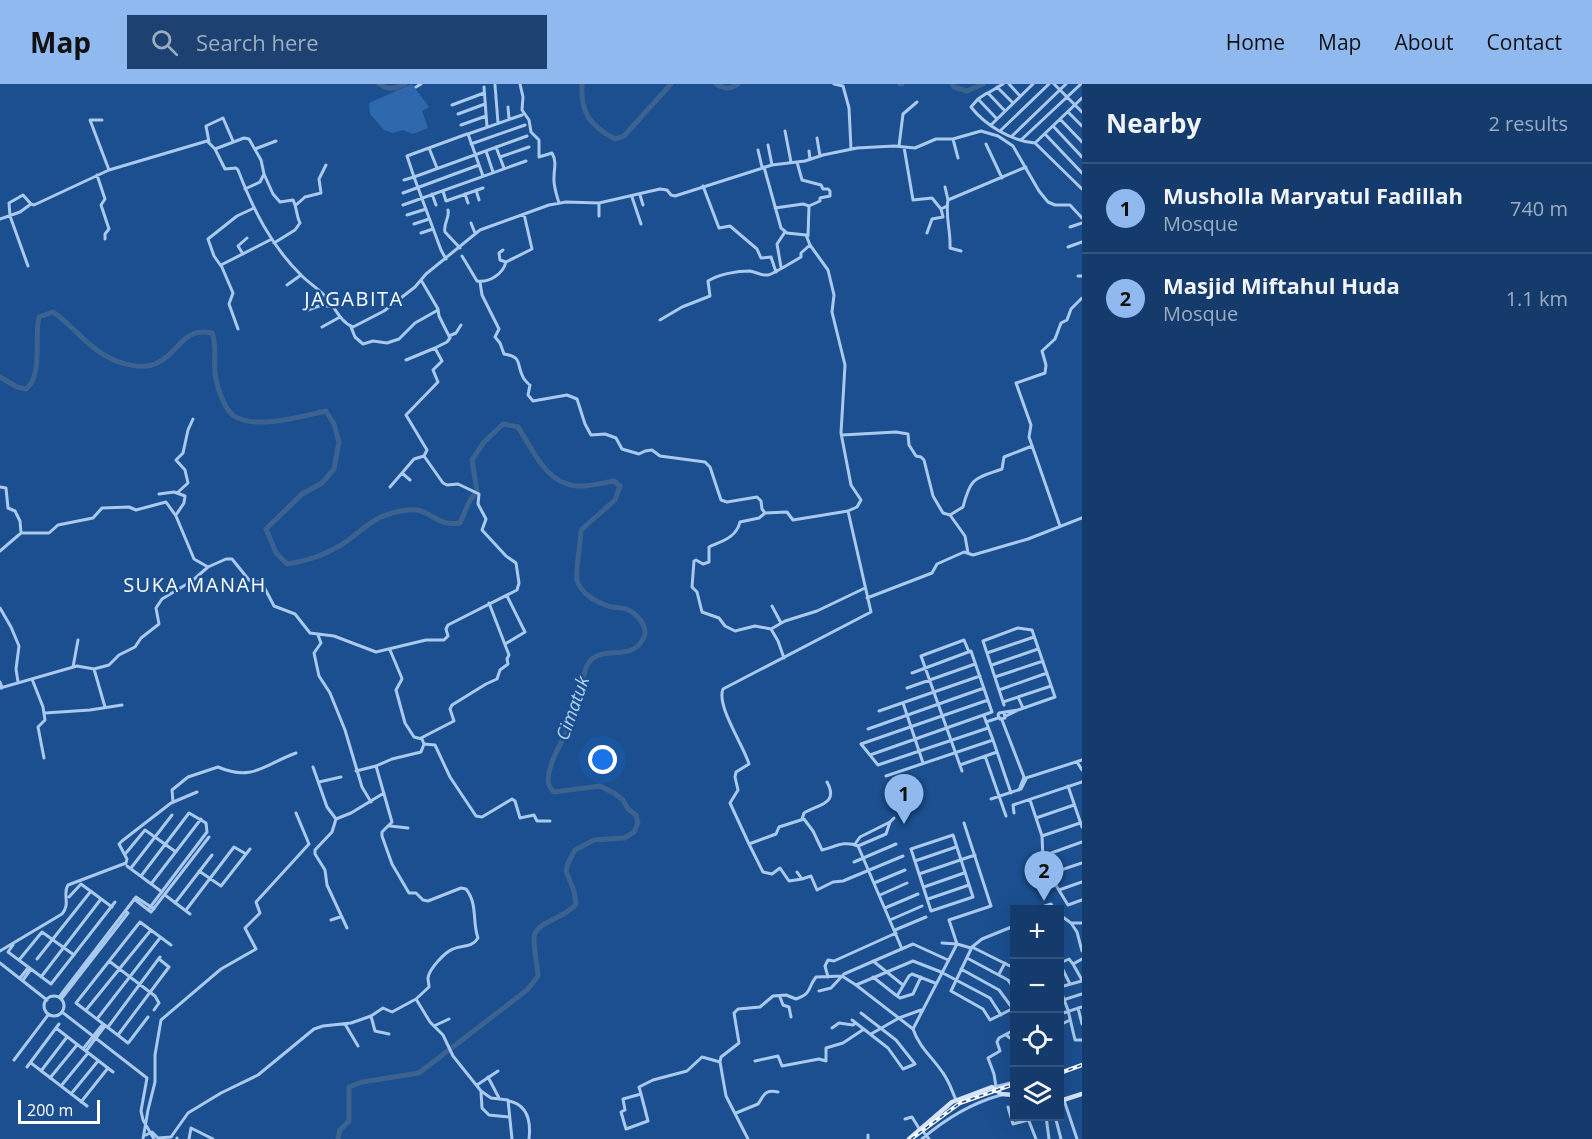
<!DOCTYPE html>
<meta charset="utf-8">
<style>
body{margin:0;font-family:"Open Sans",sans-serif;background:#1d4271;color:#f1f3f6}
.controls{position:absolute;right:18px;bottom:18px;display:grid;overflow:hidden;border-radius:0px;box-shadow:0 6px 24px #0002}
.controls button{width:54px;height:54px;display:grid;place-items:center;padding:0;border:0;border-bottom:2px solid #33557e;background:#143b6b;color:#f1f3f6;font:30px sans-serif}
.scale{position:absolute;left:18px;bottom:15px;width:82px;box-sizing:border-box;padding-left:6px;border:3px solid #fff;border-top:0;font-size:16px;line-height:21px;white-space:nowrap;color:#fff;-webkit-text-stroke:4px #1b4f8f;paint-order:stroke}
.you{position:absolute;left:603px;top:676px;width:21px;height:21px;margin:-15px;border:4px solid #fff;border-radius:50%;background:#1a73e8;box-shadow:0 0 0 9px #1a73e833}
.badge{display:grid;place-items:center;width:39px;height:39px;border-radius:50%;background:#90b9f0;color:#111;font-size:20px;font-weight:700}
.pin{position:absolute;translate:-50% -50px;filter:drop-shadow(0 2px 3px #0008)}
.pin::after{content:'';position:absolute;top:32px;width:21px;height:18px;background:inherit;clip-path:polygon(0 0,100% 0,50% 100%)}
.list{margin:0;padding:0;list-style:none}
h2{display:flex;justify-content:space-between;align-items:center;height:78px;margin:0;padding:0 24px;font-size:26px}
h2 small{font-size:20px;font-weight:400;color:#9dadc1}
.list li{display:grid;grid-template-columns:39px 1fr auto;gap:18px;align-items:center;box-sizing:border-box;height:90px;padding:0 24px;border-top:2px solid #33557e}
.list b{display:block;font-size:22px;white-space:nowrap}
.list p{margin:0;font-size:20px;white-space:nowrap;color:#9dadc1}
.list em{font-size:20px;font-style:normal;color:#9dadc1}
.icon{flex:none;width:33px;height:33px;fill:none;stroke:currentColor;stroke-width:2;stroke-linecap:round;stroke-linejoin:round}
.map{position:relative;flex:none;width:1082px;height:1055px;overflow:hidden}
header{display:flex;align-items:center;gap:36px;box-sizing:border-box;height:84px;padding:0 30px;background:#90b9f0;color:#111}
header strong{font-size:28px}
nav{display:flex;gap:33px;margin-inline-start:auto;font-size:21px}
.search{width:420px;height:54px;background:#1d4271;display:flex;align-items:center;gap:15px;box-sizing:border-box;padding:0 21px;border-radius:0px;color:#9dadc1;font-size:22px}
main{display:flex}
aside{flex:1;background:#143b6b}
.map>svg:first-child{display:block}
</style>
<header>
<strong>Map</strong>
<div class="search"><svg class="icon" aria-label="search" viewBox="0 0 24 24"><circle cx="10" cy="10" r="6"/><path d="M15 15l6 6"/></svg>Search here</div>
<nav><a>Home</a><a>Map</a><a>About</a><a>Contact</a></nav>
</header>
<main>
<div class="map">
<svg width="1082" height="1055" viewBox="0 0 1082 1055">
<rect width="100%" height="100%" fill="#1b4f8f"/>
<path fill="#2e69ad" d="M412 0 429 23 422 27 428 44 413 50 403 46 393 49 384 46 370 30 369 19Z"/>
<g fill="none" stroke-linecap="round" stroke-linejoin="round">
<path stroke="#3c6290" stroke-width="5" d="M379 0C388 6 395 5 405 0
M582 0C580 28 590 42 615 55L624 52 671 0
M716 0C725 5 729 6 738 0
M900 0H902
M952 0 954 3 967 7 983 0
M0 293 17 303 26 305C43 292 34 254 39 233L53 228C71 240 89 264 106 272 120 280 144 287 159 278 180 267 183 243 212 249 218 264 212 279 216 295 218 306 225 326 234 332 256 346 303 332 326 327L334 340 339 358 334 385 322 399 302 410 266 445 276 469 287 480C307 477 330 469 347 457 361 447 372 435 389 430 400 427 411 424 421 427 437 433 441 442 460 439L469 418 477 407 472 376 484 358 503 340 518 343C533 365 545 399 576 402 588 403 602 399 614 397L620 402 615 416 581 446C581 456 575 490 577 496 580 509 596 518 608 522 613 524 620 523 626 525 635 528 649 542 644 553 634 576 610 564 595 573 585 578 584 591 582 601 578 616 573 634 566 649 559 663 549 679 548 696 548 701 550 704 554 708L600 702 614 709 623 716 628 725 636 731 638 739 634 748 624 754 594 756 575 766 568 779 566 787 574 807 576 820C565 835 534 838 534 854 534 866 537 879 538 892L527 906 419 989 362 998 349 1003V1037L340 1046 338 1055"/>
<path stroke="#a9c9ee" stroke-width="3" d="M520 0 523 13 522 26 529 36 531 48 539 56V73L552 69C557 78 554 84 554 93 553 101 557 112 559 119
M834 0 843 2 849 24 851 65
M1003 0 988 9 1005 27
M1009 0 1020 12
M1054 0 1082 28
M495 1 498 39
M416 3 421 0
M484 3 487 43
M997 3 1013 19
M987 9 978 15 997 35
M978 15 971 23C985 41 1011 57 1035 59L1082 14
M452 21 484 9
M508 23 509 35
M1068 28 1082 42
M458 30 485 20
M1060 35 1082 58
M102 36H90L109 86
M461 41 486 32
M991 41 1033 0
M1053 42 1082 73
M785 47 791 78
M1000 47 1049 0
M1045 50 1082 89
M1012 52 1066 0
M817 54 820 72
M953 55 958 74
M1021 56 1081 0
M209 58 206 42 223 34 233 57
M1035 59 1082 105
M471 60 525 41
M986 60 1002 94
M768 61 772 81
M899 62 903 30 917 18
M496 63 504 84
M904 63 913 116 932 114 941 125
M429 64 437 84
M215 65 244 54 249 55 261 76 264 90 260 98 245 105
M255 65 276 57
M758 66 762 83
M486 67 493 88
M809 67 810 75
M500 73 529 63
M797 78 802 96 821 101 823 105H828L830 107V112L820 114V117L809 122
M764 83 781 144 787 149 806 151 810 161 828 186 834 211 832 228 845 281 841 349 851 401 861 416 857 423 848 427 871 528 723 605C716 622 744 662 749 680L736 688 735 693 738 706 730 719 749 760 776 750 779 743 804 735 813 747 822 766C835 763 844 756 858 762L886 750 890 738 894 734
M264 90 273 110 280 118 293 116C297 123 296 131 300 139L295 146 274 159
M97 91 105 115 101 121 109 145 105 150V155
M483 92 468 50 522 31
M404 96 414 93 407 72 467 50
M703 102 719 144 730 142 757 165 761 174 771 173 776 188
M945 103 948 116
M476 106 479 116
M443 107 446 117 483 104
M403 109 479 81
M432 110 436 121
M465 110 468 119
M640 111 643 121
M632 113 641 140
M599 119V132
M296 121 305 113 321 109 319 95 326 81
M403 121 526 77
M775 124 803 120 809 122 808 152
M448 126C450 134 443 139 445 148L460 164
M407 131 426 125
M0 135 20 128 31 120 34 121 109 86 207 57 215 65 225 85 236 84 238 86C253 125 271 162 302 192 309 199 319 205 326 213 335 223 340 238 353 243L384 227 415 203 426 190 480 146 549 121 566 118 599 119 660 105 667 106 671 111 675 112 772 81 805 77 823 71 857 64 894 62 915 64 936 55H953L981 47 998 52 1013 62 1039 107 1048 118 1055 121H1070L1082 134
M471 139 475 149
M414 140 429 135
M1070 143 1082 139
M421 149 433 145
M927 149 932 135 943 133 941 125 947 122
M1068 163 1082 158
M503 166 499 169 500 176 506 178
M961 167 950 164C951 147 945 132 948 116L1026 83
M243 170 238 162 247 154
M462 172 477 197C489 199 503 190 506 178L532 165 524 130
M446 175 441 166 414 93 527 52
M28 182 10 132 9 119 23 111 31 120
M221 182 214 172 208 155 237 132 254 124
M781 183 777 160 785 148
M1078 192H1082
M480 198 482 211 499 245 495 253 500 259 504 270C523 273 516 280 523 293 523 294 529 301 530 301L528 311 533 317 567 311 577 315 585 340 591 351 605 350 616 354 622 365 639 370 645 367 652 366 660 372 705 378 710 383 721 416 727 418 757 413 761 417 762 425 765 429 787 428 793 436 848 427
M287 201 301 191
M308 226 319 222H333
M660 236 682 223 710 212 708 197C719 190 737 187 750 187 756 188 762 192 768 191 771 191 796 176 801 173V169L810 161
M322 243 340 233
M351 243 355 253 363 260 373 257 387 259 399 255 415 239 438 226
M238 245 229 220 233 209 221 181 272 155
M449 252 456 249 461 241
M406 276 435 264
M842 351 896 348 908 350 909 361 916 372 921 373 924 376 933 412 943 429 950 431 965 452 968 469
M410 396 402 389 414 375 424 372
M0 403 6 404 8 424 15 427 20 437 21 449
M390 403 402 389
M177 409 188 399 185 386 176 376 183 369 188 346 193 335
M159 410 174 408 185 412 184 419 176 431
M765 429 759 434 740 438C736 454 722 457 709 463V478L703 480 696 476 694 477 692 503 697 508 702 528 719 534 725 542 735 547 755 542 771 545 785 537 817 527 865 504
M950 431 963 423C971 392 975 395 1002 385L1004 373 1032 362
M1060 442 1029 353 1031 341 1016 299 1045 289 1046 281 1042 267 1055 255 1061 239 1067 236 1071 225 1082 214
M0 467 21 449H49L58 441 93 434 102 424 129 423 136 426 166 418 176 432 194 475 208 483
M867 514 932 489 937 480 964 468 973 471 1028 455 1082 434
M772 522 781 539
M0 524 11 543 19 562 16 585 18 598
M771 545 778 557 784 574
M318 551 321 559 314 569 319 592 330 609 345 646 362 703 371 718
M505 560 525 548 507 512
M390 566 401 592 402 595 396 606 405 639 414 653 422 655 424 660 421 668 392 675 376 682 392 738 382 748V752L392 780 409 809H416L423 816 428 817 461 804 466 805C478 820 472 838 478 854 472 864 462 861 453 865 445 868 429 885 428 894 428 897 429 900 429 903L416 915 430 938 443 951 453 972 481 1007 491 1014 508 1016 512 1055
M987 569 1034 553
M992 581 1038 565
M73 583 78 556
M94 585 105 623
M995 593 1043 577
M32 595 43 623 45 636 38 643 44 674
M0 598 2 604
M0 604 77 582 94 585 109 581 119 571 135 563 141 554 159 540 156 524 162 515 192 497 208 483 226 475H232L249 496 262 499 274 522 295 530 310 549 334 552 376 568 426 556H444L448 552 446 545 448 541 517 506 519 499 516 479 506 472 482 446 486 435 478 420 479 410 458 400 447 401 443 399 424 372 427 366 406 331 438 298 433 286 442 277 435 264 447 258 450 254 439 232 438 225 421 196
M907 604 975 580
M999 606 1047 589
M1018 613 1023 624
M1003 618 1051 602
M903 619 923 679
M879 627 980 592
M45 629 90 626 122 621
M1004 629 1005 634 1000 635 998 631 999 629 1018 626 1055 613 1032 546 1018 544 983 557 1004 621
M1006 632 1018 626
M1002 636 1024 693 1019 706
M986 638 998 634
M988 644 878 681 861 660 988 616
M868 645 984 604
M421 654 454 637 450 625 452 621 486 600 497 595 500 586 508 580 507 575 509 571 489 519
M993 656 1011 709
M424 660 435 661 450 693 476 732 482 733 512 715 515 717 520 734 534 731 537 737H550
M870 671 992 628 971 567 912 589
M985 672 1006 732
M1077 678 1082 686
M960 681 997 668
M313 683 327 723 336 735 351 729 384 709
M356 687 376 682
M962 687 921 572 964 556 969 568
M886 692 993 656 984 632
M1024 694H1026L1082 676
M319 698 341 693
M1068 702 1082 743
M991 715 1021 705 1026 695
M1030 716 1042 752 1043 775 1049 790 1068 821 1082 816
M173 718 172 706 188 693 218 683C253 698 265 680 296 669
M1014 729 1013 721 1082 698
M1036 734 1074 721
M336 735 332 748 315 766V770L325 786 327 801 347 844
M802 735 804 729C819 720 839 720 827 698
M390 742 408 744
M953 751 973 813 931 827 911 765Z
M1042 752 1080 739
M749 760 763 788 772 790 780 784 789 797 802 795
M855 760 860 753 890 738
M858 762 902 865
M126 769 145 746 176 768
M1043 772 1082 758
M915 777 956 763
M854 778 896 760
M127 782 162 808
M131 784 172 731
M199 787 221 802 250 765
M797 788 802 795 811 792 817 806 833 798 843 797 903 772
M919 790 975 771
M1049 790 1082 779
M141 792 189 729 206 739 207 748 148 826
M874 799 905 786
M151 800 201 735
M924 803 964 789
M1059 806 1082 798
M165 811 190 830
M880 811 907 799
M69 813 81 800 112 823
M134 815 151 828 209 753
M928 815 969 801
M175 819 212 771
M885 824 918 810
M186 826 234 763 246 770
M1033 826 1051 820 1055 826
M1060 831 1071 839H1082
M331 836 340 833
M890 836 922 822
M1071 839 1077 848 1082 867
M895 846 926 833
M942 859 957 860 949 836 991 822 964 739
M13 861 8 868 51 900 115 818
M972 863 982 855 1014 842
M0 867 62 830C71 820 62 810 68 801L126 779 127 775 119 760 122 757 171 719 197 708
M967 874 1008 896 1014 904
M37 875 91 807
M19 876 42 848 74 871
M109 877 155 912 159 919 154 926
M873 877 903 901
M0 879 47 916
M1060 879 1069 875 1073 880 1082 875
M1060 880 1070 900
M1073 880 1082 896
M1014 884 972 863 951 907 983 925 990 936 1014 924
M961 885 999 906 1013 925
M999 890 1005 879
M41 893 101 815
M828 893 825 882 828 876 834 877 896 849
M873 893 897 912 909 892 912 890 935 899
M20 894 28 884
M23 896 31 885
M856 901 913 877 941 888 990 914 1001 931
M1060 903 1082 897
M1060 905 1068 926 1075 956H1082
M819 907 831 904 844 890 913 860 948 876
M44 922a10 10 0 1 1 20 0a10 10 0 1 1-20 0Z
M60 912 136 813 154 825
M897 912 900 914 913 910 921 893
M780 913 783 921 789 923 791 933
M62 914 128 829 125 827
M1060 917 1082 910
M1078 924 1082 940
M86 926 151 846
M62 928 147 994 141 1027 143 1036 154 1055
M1060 930 1082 923
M371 932 375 947 389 950
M97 935 160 854
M852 936 888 964 903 985 915 980 896 956 861 929
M345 940 358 962
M1060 941 1070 936
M434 942 449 935
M108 943 160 873
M56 944 113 988
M832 944 839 939 853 941 856 939
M913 945 957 860 971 864
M871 950 899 934 921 926
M118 951 169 883 159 875
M1006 951 1010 954H1014
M129 958 148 933
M128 959 76 919 140 838 171 861
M83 965 103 940
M86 967 105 942
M14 976 48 931
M755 977 778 972 782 982 819 975 826 977V964L843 959 864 945
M31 979 87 1022
M27 983 59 940
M41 987 67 953
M488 993 499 1014
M50 994 77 961
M477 1001 498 987
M61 1002 88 969
M995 1003 1014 998
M996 1003 994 990 988 974 1000 967 997 958 999 954 1014 946
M481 1008 482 1024 489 1031 509 1033
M71 1010 98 977
M641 1010 648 1037 626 1045 621 1028 625 1026 623 1015 641 1010 639 1003 653 996 687 987 702 973 720 978
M1064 1016 1077 1055
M509 1017C528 1021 531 1038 529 1055
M81 1018 108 984
M1008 1023 1013 1040 1028 1036
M736 1029 758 1020C764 1012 764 1005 778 1008
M1027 1032 1036 1055
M1046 1032 1049 1055
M1055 1032 1061 1055
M905 1035 912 1033 920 1046
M921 1045 929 1055
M146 1051 152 1048 158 1054 171 1053 188 1029 221 1009 258 991 314 945 323 942 351 939 371 932 383 924 392 928 416 915
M868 1051V1055
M143 1055 148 1026 155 998V971L161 936 221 885 256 865 245 844 260 829 256 818 309 760 296 729
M177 1055V1054
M189 1055 191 1044 213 1055
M748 1055 726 1012 720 978 721 973 739 959 734 929 738 925 760 923 773 912 786 911 796 915C813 909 807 904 816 893L842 892 856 901 913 945C919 963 933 974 943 989 949 997 952 1007 956 1016
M922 1055C944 1036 972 1019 1001 1011"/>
<path stroke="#d6e6fa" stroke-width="4.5" d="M1060 1017 1082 1010
M909 1055 952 1018 992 1003 1001 1010 1014 1011"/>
<defs>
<path id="rail" d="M1060 989 1082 981
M911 1055 960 1019 1014 1000"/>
</defs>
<use href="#rail" stroke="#fff" stroke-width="4"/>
<use href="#rail" stroke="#1b4f8f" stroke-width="1.5" stroke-dasharray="4.5" stroke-linecap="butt"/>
</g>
<g text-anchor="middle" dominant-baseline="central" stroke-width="5" stroke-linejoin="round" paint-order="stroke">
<g font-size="18" font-style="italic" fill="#b5d3f5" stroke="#1b4f8f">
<text transform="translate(572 624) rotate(-71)">Cimatuk</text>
</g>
<g font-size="20" letter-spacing="1.5" fill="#fff" stroke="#1b4f8f">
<text x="354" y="214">JAGABITA</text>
<text x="195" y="500">SUKA MANAH</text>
</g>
</g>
</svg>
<div class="controls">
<button>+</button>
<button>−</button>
<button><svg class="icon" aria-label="locate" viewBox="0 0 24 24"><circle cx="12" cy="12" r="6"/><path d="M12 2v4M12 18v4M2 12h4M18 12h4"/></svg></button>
<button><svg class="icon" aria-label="layers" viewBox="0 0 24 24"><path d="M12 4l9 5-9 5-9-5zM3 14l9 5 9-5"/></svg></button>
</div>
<div class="scale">200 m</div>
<div class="you"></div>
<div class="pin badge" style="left:904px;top:740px">1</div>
<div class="pin badge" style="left:1044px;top:817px">2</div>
</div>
<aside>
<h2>Nearby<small>2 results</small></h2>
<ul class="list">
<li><span class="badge">1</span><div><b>Musholla Maryatul Fadillah</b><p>Mosque</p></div><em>740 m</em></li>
<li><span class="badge">2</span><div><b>Masjid Miftahul Huda</b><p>Mosque</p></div><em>1.1 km</em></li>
</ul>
</aside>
</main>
